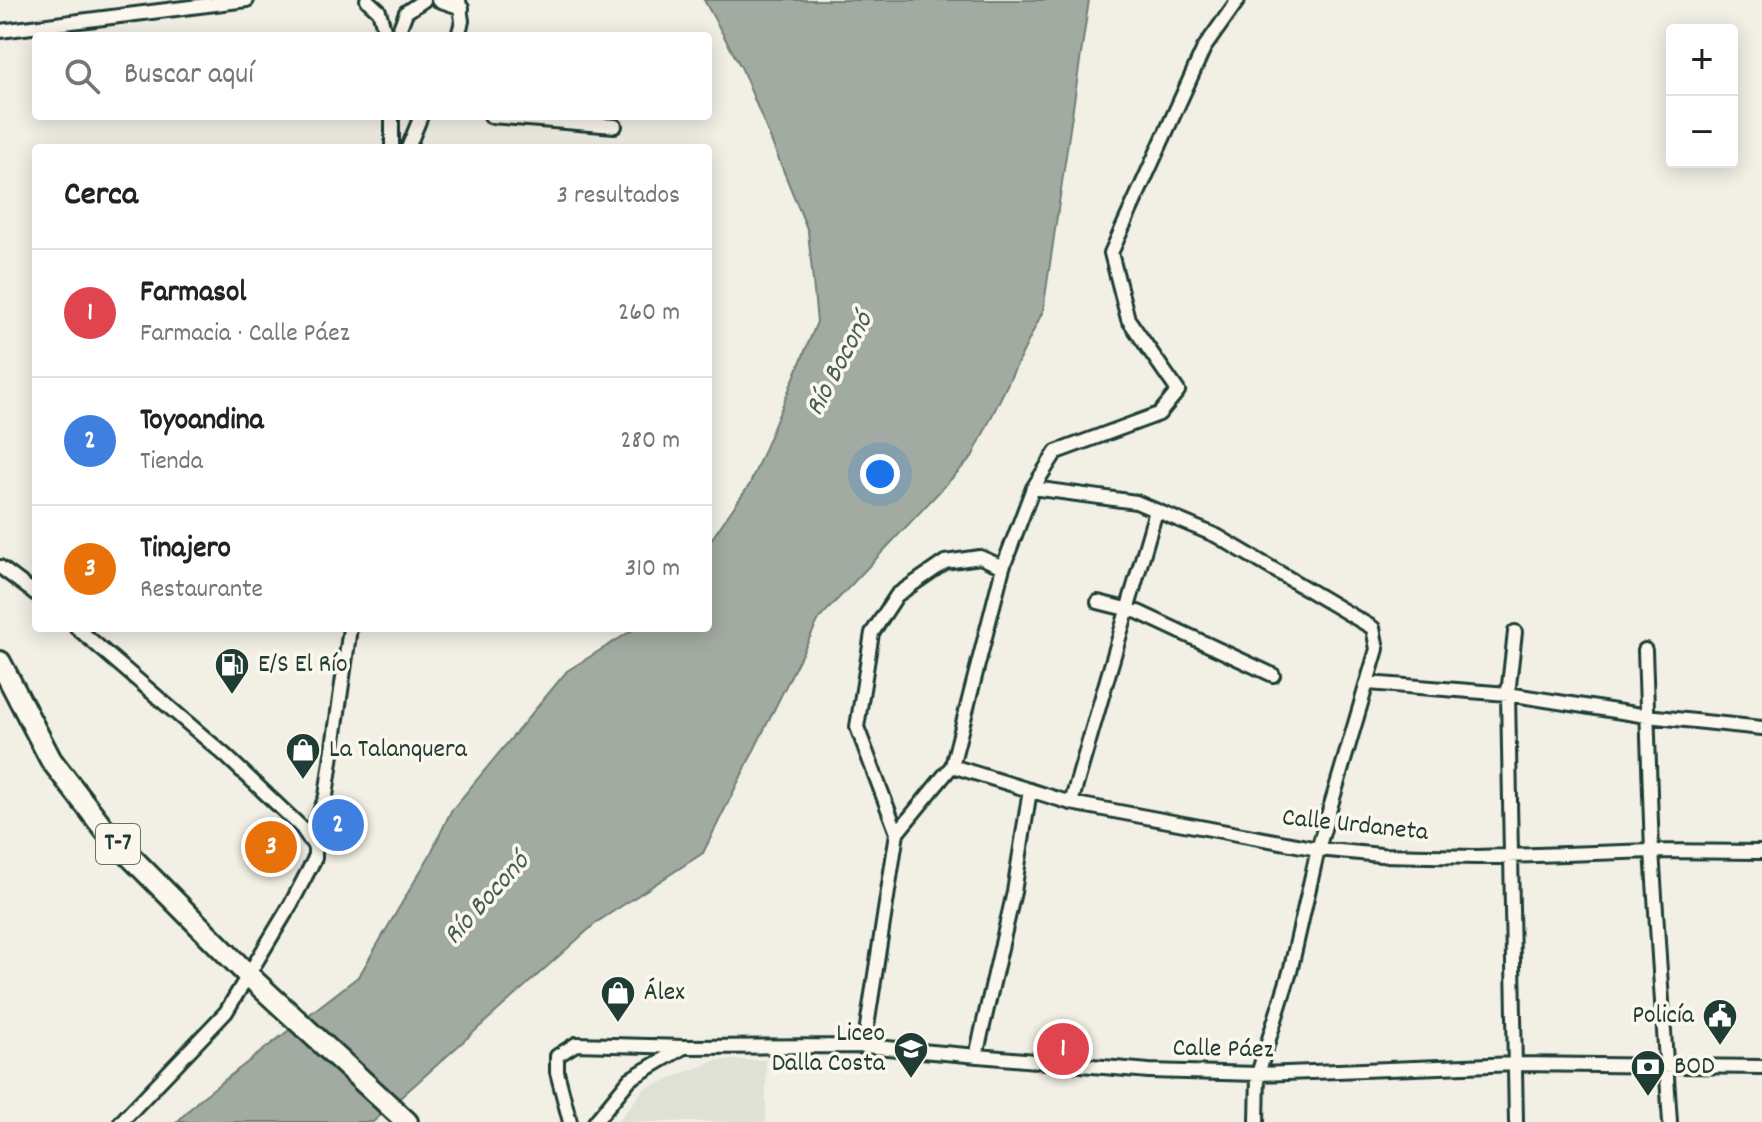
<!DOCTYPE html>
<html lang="es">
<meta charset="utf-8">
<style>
body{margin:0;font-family:Dekko,sans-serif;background:#f2f2f2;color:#222}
.controls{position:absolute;right:24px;top:24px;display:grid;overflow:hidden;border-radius:8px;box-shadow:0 4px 20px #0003}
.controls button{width:72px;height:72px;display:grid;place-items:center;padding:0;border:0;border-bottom:2px solid #e0e0e0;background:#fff;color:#222;font:40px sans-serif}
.you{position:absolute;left:880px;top:474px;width:28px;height:28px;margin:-20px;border:6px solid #fff;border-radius:50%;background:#1a73e8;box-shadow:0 0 0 12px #1a73e833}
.badge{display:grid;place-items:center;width:52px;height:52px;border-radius:50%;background:#111827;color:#fff;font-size:26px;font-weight:700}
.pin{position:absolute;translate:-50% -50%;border:4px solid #fff;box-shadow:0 2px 8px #0006}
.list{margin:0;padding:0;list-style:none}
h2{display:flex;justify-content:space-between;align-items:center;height:104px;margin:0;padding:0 32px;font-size:34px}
h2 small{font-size:26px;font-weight:400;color:#767676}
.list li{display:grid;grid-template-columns:52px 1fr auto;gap:24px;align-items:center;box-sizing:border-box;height:128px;padding:0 32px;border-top:2px solid #e0e0e0}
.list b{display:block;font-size:30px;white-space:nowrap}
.list p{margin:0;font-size:26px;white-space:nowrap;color:#767676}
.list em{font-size:26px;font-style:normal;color:#767676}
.icon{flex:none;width:44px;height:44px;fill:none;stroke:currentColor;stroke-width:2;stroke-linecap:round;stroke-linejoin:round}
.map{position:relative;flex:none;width:1762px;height:1122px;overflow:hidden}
.search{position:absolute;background:#fff;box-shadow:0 4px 20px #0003;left:32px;top:32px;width:680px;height:88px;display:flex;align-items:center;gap:20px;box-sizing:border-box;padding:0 28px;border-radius:8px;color:#767676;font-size:30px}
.panel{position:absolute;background:#fff;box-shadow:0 4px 20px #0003;left:32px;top:144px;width:680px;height:488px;border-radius:8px}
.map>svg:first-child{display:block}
</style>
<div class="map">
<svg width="1762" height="1122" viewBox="0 0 1762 1122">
<rect width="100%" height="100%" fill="#f2f0e5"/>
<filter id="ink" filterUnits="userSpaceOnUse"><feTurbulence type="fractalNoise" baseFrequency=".0125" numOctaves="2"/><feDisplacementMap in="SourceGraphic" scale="16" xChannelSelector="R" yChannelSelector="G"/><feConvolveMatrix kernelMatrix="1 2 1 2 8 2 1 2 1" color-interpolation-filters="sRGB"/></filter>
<g filter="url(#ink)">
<path fill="#e0e1d6" d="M716 1060H766V1122H617L644 1089Z"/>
<path fill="#a2aba1" stroke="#6e7f75" stroke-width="2" d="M704 0H1089L1043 311 972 457 819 619 703 853 597 922 373 1122H177L200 1099 359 976 430 855 451 811 567 671 636 628H708V544L750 484 817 322 808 231 742 69Z"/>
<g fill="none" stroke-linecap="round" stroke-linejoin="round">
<defs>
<path id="minor" d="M367 0 379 11 386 36
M438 0 462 8
M0 31 247 0
M397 36 406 12 424 0
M458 36 462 21 459 0
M491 116 615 126
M392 148V116
M408 148 421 116
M1033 488 1136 502 1217 536 1373 628 1377 649 1318 849 1290 972 1258 1074 1257 1122
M0 567 36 594
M1098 602 1138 612 1273 675
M77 628 226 756 302 828 315 847V858L291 904 226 1012 121 1122
M1515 632 1508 694 1516 1122
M1645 650 1652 851 1670 1122
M1368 683 1508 694 1647 716 1762 728
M952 766 1071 803 1318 849 1381 855 1476 857 1652 851 1762 852
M1071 803 1156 511
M897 833 857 727 872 633 897 595 945 562 980 557 1003 567
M310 837 326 796 350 628
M864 1046 897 833 952 766 1003 567 1033 488 1056 452 1159 414 1178 391 1128 319 1111 253 1204 48 1238 0
M976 1056 1014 892 1030 790
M570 1122 557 1072V1056L576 1044 684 1047
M595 1122 630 1079 684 1047 864 1046 1149 1071 1258 1074 1516 1064 1762 1067"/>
<path id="primary" d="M0 662 51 760 109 835 249 976 407 1122"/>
</defs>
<use href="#minor" stroke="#1f3d34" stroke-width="18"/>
<use href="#primary" stroke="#1f3d34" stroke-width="26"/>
<use href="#minor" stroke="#fbf7ec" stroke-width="12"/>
<use href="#primary" stroke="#fbf7ec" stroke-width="20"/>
</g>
</g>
<defs>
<symbol id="fuel-pin" viewBox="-11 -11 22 30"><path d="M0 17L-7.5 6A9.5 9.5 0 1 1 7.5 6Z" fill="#1f3d34" stroke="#fbf7ec"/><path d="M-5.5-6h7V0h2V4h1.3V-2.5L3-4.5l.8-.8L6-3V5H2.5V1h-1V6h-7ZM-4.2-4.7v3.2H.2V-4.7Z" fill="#fff"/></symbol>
<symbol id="shop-pin" viewBox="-11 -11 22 30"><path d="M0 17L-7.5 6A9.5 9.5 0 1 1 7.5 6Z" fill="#1f3d34" stroke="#fbf7ec"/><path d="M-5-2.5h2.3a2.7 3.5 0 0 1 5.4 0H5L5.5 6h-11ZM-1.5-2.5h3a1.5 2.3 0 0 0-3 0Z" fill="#fff"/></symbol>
<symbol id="civic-pin" viewBox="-11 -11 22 30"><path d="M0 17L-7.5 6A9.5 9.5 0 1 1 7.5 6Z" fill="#1f3d34" stroke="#fbf7ec"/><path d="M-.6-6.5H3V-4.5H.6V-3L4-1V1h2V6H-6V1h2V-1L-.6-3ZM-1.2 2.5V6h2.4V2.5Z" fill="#fff"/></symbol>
<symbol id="school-pin" viewBox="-11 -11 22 30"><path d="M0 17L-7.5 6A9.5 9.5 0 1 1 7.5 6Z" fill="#1f3d34" stroke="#fbf7ec"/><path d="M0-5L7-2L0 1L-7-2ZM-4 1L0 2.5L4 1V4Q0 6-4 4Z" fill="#fff"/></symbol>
<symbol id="bank-pin" viewBox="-11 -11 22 30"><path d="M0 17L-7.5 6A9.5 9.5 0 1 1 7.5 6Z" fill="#1f3d34" stroke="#fbf7ec"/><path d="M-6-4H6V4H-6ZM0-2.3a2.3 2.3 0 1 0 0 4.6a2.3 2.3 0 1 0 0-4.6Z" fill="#fff"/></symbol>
</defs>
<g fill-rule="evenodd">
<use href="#fuel-pin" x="212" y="645" width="40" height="54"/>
<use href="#shop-pin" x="283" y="730" width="40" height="54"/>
<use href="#shop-pin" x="598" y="973" width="40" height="54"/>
<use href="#civic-pin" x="1700" y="996" width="40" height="54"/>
<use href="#school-pin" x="891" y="1029" width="40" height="54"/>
<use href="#bank-pin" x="1628" y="1047" width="40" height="54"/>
</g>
<g text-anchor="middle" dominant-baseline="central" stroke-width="7" stroke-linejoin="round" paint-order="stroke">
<rect fill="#fbf7ec" stroke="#61756b" stroke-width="2" x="96" y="824" width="44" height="40" rx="6"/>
<g font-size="24" font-weight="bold" fill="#1f3d34">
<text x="118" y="844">T-7</text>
</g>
<g font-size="26" fill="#1f3d34" stroke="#fbf7ec" text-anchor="start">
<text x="258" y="665">E/S El Río</text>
<text x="329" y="750">La Talanquera</text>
<text x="644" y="993">Álex</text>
<text x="1694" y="1016" text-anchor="end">Policía</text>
<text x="885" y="1034" text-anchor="end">Liceo<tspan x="885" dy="30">Dalla Costa</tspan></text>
<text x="1674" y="1067">BOD</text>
</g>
<g font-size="26" fill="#1f3d34" stroke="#fbf7ec">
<text transform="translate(1355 826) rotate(6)">Calle Urdaneta</text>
<text transform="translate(1223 1050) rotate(1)">Calle Páez</text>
</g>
<g font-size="28" font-style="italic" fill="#465e55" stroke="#fbf7ec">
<text transform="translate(841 365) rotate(-62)">Río Boconó</text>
<text transform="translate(488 900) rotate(-48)">Río Boconó</text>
</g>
</g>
</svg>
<div class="controls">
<button>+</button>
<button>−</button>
</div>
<div class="you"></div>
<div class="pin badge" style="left:1063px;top:1049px;background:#e0444e">1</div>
<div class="pin badge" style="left:338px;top:825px;background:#3f7fe0">2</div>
<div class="pin badge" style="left:271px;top:847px;background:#e8710a">3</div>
<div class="search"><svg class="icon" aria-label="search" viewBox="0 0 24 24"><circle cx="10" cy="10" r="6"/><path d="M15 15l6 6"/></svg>Buscar aquí</div>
<section class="panel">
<h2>Cerca<small>3 resultados</small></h2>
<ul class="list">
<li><span class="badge" style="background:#e0444e">1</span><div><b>Farmasol</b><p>Farmacia · Calle Páez</p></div><em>260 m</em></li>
<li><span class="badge" style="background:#3f7fe0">2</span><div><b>Toyoandina</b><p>Tienda</p></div><em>280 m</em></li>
<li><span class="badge" style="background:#e8710a">3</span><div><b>Tinajero</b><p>Restaurante</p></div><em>310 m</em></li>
</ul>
</section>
</div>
